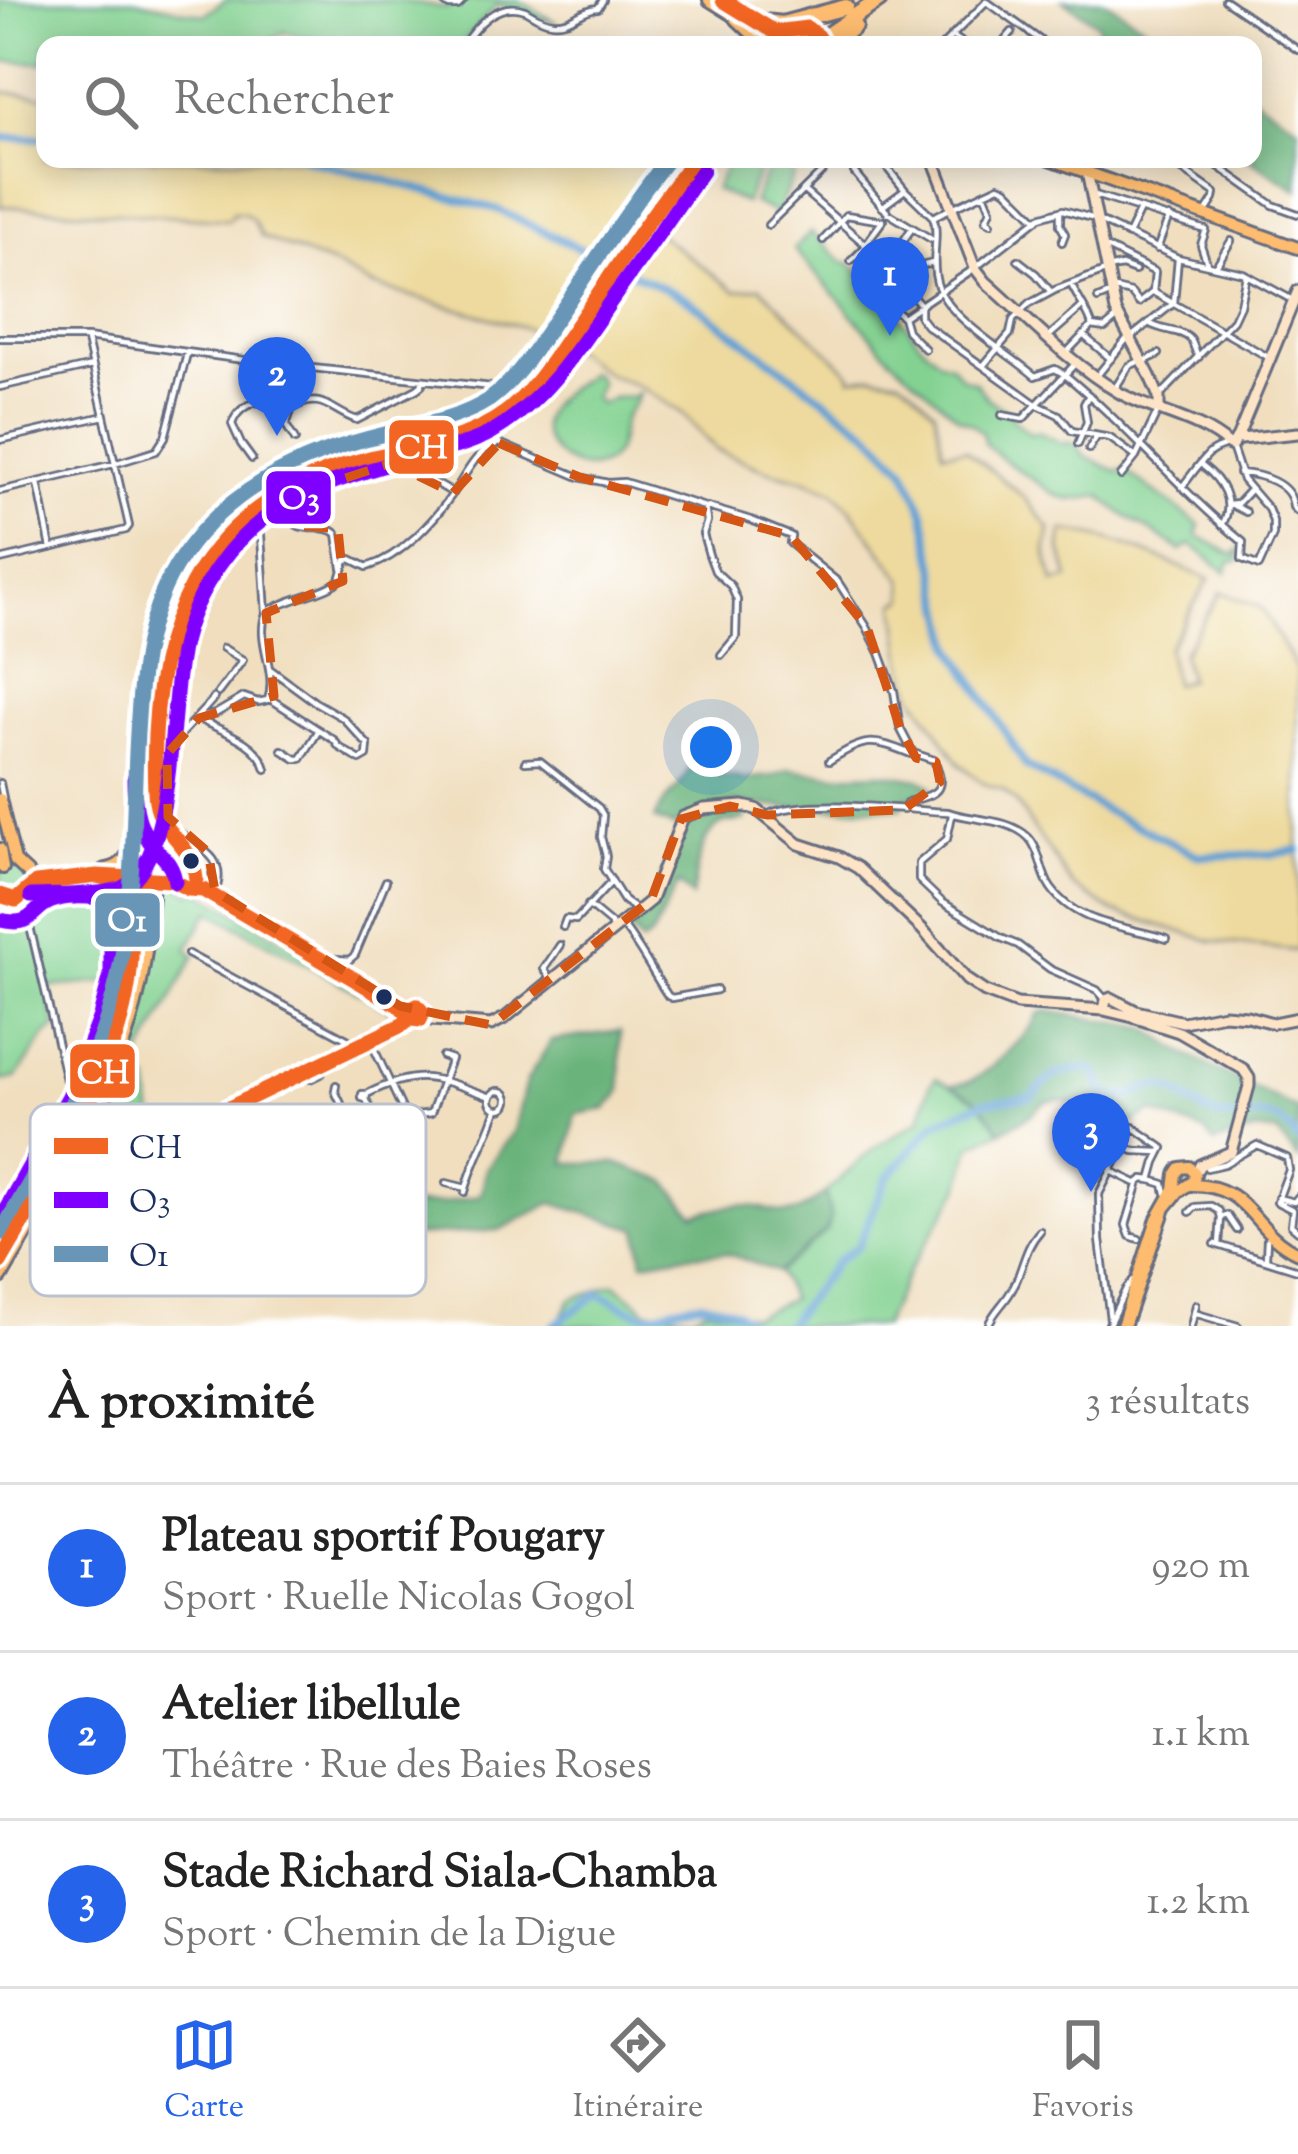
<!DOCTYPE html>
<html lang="fr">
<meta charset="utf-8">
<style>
body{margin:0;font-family:"Sorts Mill Goudy",serif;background:#f2f2f2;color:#222}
.you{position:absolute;left:711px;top:747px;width:42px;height:42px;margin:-30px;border:9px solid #fff;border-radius:50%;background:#1a73e8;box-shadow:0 0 0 18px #1a73e833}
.badge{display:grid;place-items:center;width:78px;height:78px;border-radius:50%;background:#2563eb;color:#fff;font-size:39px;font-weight:700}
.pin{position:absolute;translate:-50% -99px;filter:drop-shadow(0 3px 6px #0008)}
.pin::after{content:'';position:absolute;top:63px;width:42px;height:36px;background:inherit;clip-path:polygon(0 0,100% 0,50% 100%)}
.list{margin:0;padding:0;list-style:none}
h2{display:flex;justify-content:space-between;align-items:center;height:156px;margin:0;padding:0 48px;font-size:51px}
h2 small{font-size:39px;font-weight:400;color:#767676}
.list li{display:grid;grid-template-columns:78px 1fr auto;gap:36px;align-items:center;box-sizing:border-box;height:168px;padding:0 48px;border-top:3px solid #e0e0e0}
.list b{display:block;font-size:45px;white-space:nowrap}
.list p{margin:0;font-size:39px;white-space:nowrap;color:#767676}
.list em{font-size:39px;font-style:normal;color:#767676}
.icon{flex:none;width:66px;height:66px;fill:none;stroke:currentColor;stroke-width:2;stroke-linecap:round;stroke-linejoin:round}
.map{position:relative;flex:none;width:1298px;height:1326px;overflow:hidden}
.search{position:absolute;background:#fff;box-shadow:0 6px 30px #0003;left:36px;right:36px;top:36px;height:132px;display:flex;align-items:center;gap:30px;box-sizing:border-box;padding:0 42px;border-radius:24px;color:#767676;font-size:45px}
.sheet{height:660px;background:#fff}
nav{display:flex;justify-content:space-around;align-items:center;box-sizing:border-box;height:168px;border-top:3px solid #e0e0e0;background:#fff;font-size:33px;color:#767676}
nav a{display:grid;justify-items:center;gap:6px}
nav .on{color:#2563eb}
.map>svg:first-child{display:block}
</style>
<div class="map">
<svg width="1298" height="1326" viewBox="0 0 1298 1326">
<rect width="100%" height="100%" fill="#fff"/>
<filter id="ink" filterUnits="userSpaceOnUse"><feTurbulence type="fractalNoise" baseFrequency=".00833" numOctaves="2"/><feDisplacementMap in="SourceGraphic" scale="24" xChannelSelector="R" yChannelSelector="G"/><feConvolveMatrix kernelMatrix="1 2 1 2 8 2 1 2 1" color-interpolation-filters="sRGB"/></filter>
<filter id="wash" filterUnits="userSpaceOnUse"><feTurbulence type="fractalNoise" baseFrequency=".004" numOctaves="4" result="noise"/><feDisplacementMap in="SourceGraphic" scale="48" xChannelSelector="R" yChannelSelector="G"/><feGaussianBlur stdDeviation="2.7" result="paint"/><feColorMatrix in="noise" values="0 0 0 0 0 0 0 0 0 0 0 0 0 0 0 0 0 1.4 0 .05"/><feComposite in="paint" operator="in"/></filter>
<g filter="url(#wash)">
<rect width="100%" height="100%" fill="#f0debe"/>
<path fill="#83d291" stroke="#4f8078" stroke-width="3" d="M0 0H134L204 15 226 0H395L448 8 455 0H518L557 23C536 19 518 8 497 5L460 45H332L285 32 260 45H45V63L0 61Z
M729 159H764L745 203 715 190Z
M771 161 795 171 777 213 753 203Z
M811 232 843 262 849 263 875 285 874 293 897 306 895 311 922 345 940 361 950 364 962 378 975 382 987 398 1011 414 1012 419 1031 434 1038 432 1064 444 1070 442 1078 446 1084 456 1119 472 1123 469 1200 525 1197 535 1233 555 1239 550V561L1230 562 1226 572 1191 544 1181 551C1156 531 1124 520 1101 496L1070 500 1058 496 1005 461 985 444 982 433 971 423 959 418 890 357 794 249Z
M590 373 595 375 600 383 594 399 600 404 616 397H633L639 393C636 405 630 407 625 417 618 433 623 449 608 461 583 482 536 450 544 419 550 395 574 387 590 373Z
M12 867 22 869 30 888 125 880 182 887 189 893 199 891 402 1011 409 1020 209 911 187 949 195 955 132 1073 149 1082 154 1129 131 1128 113 1117 122 1069 142 999 123 989 120 981 48 987 56 1028 47 1034 16 1078 0 1081V872Z
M936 1078 977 1100 1001 1131 971 1146 960 1189 909 1270 883 1326H557L571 1299 615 1284 647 1310 690 1316 708 1308 754 1316 791 1299 778 1272 826 1230 831 1218 825 1193 874 1148 920 1120 930 1085Z"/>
<path fill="#6ab47b" stroke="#42726c" stroke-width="3" d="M1063 0H1104L1173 45H1087L1099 28 1098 24Z
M1253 97 1298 126V190L1249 159H1253Z
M689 769 742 779 774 776 789 769 835 775 881 773 919 779 931 786 930 790 905 798 901 808H793L736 803 683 819 674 827 654 819C664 796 678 793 689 769Z
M745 808V820C738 821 731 821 724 823 699 832 696 874 692 897L678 883 653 934 642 943 626 925 653 900 684 823 703 813Z
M1047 1011 1146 1028 1183 1053 1298 1110V1159L1277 1133 1257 1130 1214 1144 1206 1132 1152 1112 1128 1126 1088 1108 1060 1100 1045 1102 1029 1116 1001 1131 977 1100 951 1086C957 1084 964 1084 970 1081 988 1074 1033 1032 1038 1014Z
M620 1031 621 1092 606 1109 576 1114 566 1163H616L666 1181 694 1214C709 1211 728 1204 743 1205 785 1209 785 1226 825 1193L831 1218 826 1231 778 1272 726 1253 686 1255 643 1262 638 1229 552 1203 499 1230 386 1238 349 1228V1211L443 1203 478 1196 482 1192 486 1169 514 1131 526 1082 551 1041Z"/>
<path fill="#eeda9e" stroke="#84847e" stroke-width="3" d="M0 92 45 96V159H637L654 172 628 212 736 291 760 287 850 373 851 378 873 375 900 379 912 388 935 411 943 452 965 449 1024 497 1050 529 1046 551 1054 583 1069 579 1061 549 1063 531C1115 536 1161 560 1209 579L1167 649 1174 684 1189 680 1182 654 1221 592 1261 608 1298 672V951L1212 941 1112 911 1073 886 1015 801 1003 790 982 783 959 763 912 693 903 659 896 603 905 599 904 581 851 510 834 492 809 481 769 471 716 450 682 413 641 387 609 375 567 346 523 327 371 285 339 267 262 237 253 220 245 214 233 213 229 220 0 206Z"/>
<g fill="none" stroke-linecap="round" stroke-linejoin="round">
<path stroke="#62a1d4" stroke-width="8" d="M0 138H45
M304 159 496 209 687 299 868 431 905 469 924 512 953 648 1026 766 1106 811 1199 856 1274 854 1298 850
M553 1326 597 1294C613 1298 626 1310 642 1314 657 1317 666 1309 680 1306 703 1299 738 1306 751 1326
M786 1326 838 1260 858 1246 887 1178 935 1123 984 1102 1032 1097C1049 1076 1061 1069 1090 1069L1099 1077 1103 1092C1132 1104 1133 1089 1157 1087 1177 1086 1190 1105 1206 1112 1245 1130 1268 1095 1298 1140"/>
</g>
</g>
<g filter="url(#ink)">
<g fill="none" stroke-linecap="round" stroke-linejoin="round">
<defs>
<path id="street" d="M441 0 449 6H458L464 0
M1225 0 1298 50
M986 1 1047 45
M952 36 966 45
M463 45C477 24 498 0 525 10 534 15 541 21 552 22 571 25 580 9 598 8L603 0
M943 45 986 2
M1001 45 1012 32
M864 159 854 172 888 213 931 239
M880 159 905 190 933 217
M1157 159 1175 165 1215 193 1214 199 1205 213
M1208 159 1273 205 1298 214
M1186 173 1196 159
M804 191 874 252 920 304V317L927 326 1036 404 1059 415 1072 431 1110 438 1136 457
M984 193 991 210 986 220 991 223
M1095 195 1206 230 1201 245 1207 263
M882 207 905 190
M1060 211V225L1065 234 1062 242
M933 217C940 234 930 260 937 283 946 317 1007 352 1035 376L1055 369 1064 374
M933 217 999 186 1006 189 1037 220
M768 225 835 159
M1128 235 1140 210
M823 240 846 215 883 221
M865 245 881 223
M1107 248 1155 272 1153 292 1139 303 1131 293 1115 289
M1157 249 1169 217
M1018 260 1036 274 1051 292
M851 261 864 248
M884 263 896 252 912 228
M1216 266 1231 241
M1106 269 1122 266 1135 271
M1071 284C1076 296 1091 316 1092 326
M885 291 913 268 933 263
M1153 292 1268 357
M1098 299 1112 293
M894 309 903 317 907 331 925 349
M903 317 975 268 1040 217 1063 210 1095 219 1178 258 1243 273 1294 301
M1149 323C1161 332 1183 329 1191 340 1194 345 1195 352 1199 357
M1083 335 1111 359
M1048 337 1080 309
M0 338H87L265 363 492 387
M1130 338 1174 303 1178 258
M1068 351 1092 326 1105 328 1118 317
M1143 362 1159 354
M983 366 1010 334 1013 320 1029 304 1055 290 1105 271
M1064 374C1128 426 1179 490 1243 542L1242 559 1259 566 1273 535V521L1268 509 1243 480 1233 450
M1096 377 1129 336
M0 387 92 366
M1114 390 1129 366 1142 360
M1162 394 1233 320 1240 305 1246 275
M258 400 265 365
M292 408 286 425 295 440
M1002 415 1023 419 1074 365
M0 440 104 416
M1078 444 1087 422 1084 404 1089 395
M1089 449 1097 436
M252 459 241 444 232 424C241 399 271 396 292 408 323 391 330 411 357 420L417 389 422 385V380
M1203 466C1221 480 1236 502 1222 525
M1239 473C1261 474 1292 483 1293 507L1298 512
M1121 476 1136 457 1157 413
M38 483 51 548
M1182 487C1189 478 1204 457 1211 452 1216 448 1223 447 1228 444
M0 491 114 464 156 451 165 437 187 354
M293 495V516L297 525C310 532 327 524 337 534L342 568
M1229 505 1237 504 1250 490
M1234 506 1246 512
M707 507 751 520 791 536 790 543 838 582 867 627 880 653 894 691 900 728 913 753 934 760C948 792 936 794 908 802L903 810
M0 560 126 530 129 526 87 340
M266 613 260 520C282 487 355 473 392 463L402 464 451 492
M218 693 243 660 223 648
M214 698C202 713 178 735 170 748 165 756 166 767 166 776 166 788 163 802 167 814 177 846 228 845 217 887
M269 698 334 740 339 747 360 760 367 756 368 745 343 718 315 702 270 669
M199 718 215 714 244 697 258 702 268 700C278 671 255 641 266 613 283 599 331 592 340 579 341 578 345 562 346 560L351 559 367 567C402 556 433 522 454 492 467 473 476 450 499 443L579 477 608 483 624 482 705 507 707 521 703 534 709 555 715 571 731 586 737 600 736 637 721 655
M198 719C222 731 259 742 266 769
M282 750 296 759H301L319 730
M829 761C866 738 871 738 911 754
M525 762 540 761 599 808 603 815 601 837 606 856 604 869 624 901 634 908
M0 783 3 798
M767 815C801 797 906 810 948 812 971 821 1007 817 1028 837 1041 850 1040 873 1051 888 1077 926 1129 926 1167 939
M952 815 947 839 919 863V880L942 902 1001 938 1018 945 1050 969 1097 990 1106 1000
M27 897 31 921
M17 901 27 914 74 1114
M588 905 611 924 612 931
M622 925C640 947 652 972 668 996L672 998 717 990
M563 927 566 919 576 920 612 881
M188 954 358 1045
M326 958 349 960 355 955 386 881
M552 980 544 969 560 945
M370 1040 406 1117 431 1113 451 1059 442 1056
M301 1076 310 1079 322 1073 325 1061
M490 1100a9 9 0 1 1 18 0a9 9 0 1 1-18 0Z
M362 1094H367L366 1099 362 1098Z
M367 1094C422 1067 436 1078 491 1097
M366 1099 375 1119
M204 1119 206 1130 212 1138 223 1142 248 1133 293 1143 308 1155 320 1159 348 1149 352 1127 335 1091 336 1085
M355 1121 372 1113
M206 1123 293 1085
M108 1132a8 8 0 1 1 16 0a8 8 0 1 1-16 0Z
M124 1130 150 1133 183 1130 411 1022
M1123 1146 1134 1151 1160 1152 1163 1148
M1207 1168 1224 1164 1257 1145 1287 1158 1289 1170 1277 1202 1293 1210 1291 1225 1298 1231
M1111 1171 1138 1184
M69 1176 80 1155 106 1144 109 1136
M1151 1180 1164 1184 1166 1193
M446 1183 466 1188
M465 1192C473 1161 487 1139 497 1109
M1278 1198 1294 1202 1298 1197
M1190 1212 1195 1207 1211 1206 1219 1211 1221 1217 1227 1215 1237 1230
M1139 1239 1130 1236 1126 1225 1139 1182 1143 1179 1151 1180
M1215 1244 1298 1270
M1219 1245 1221 1217
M1266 1258 1267 1239 1270 1235
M1194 1313 1238 1326
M1110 1319 1100 1240 1099 1194 1133 1127 1163 1148 1156 1162 1151 1180
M988 1326C993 1312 1003 1305 1010 1293 1023 1273 1023 1249 1040 1231
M1108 1326 1126 1289 1134 1279
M1191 1326 1196 1305"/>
<path id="secondary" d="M933 159 975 268 986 282C1028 319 1069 363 1118 392 1152 412 1199 418 1229 445L1232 446 1238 436 1298 291
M1087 172 1116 311 1150 376 1159 397V410
M1238 436 1241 439 1298 433
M204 890 400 1006 412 1019 420 1020 423 1015 422 1009 413 1007
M1104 1010 1106 1000 1111 998 1136 1011 1183 1022 1224 1014 1247 1016 1273 1023 1298 1018
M421 1019 491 1025 505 1018 651 900 683 817 704 809 743 806 756 809 799 844 839 857 858 868 922 929 967 980 985 992 1017 1004 1104 1010 1133 1017 1179 1032 1243 1069 1249 1078V1086L1231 1152 1200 1165 1195 1173"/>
<path id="primary" d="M709 0 770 38 775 45
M723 0 771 31 783 33
M1050 159 1298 248
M0 799 15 861 30 875 31 887
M0 849 3 868
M160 876 192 878 197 883 192 889 180 882 160 879
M0 895C27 911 22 888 41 882 69 873 104 877 132 877
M1191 1185C1252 1185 1250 1231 1298 1253
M1122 1326 1157 1219 1174 1189 1176 1174 1180 1168 1189 1167 1195 1173 1194 1181 1179 1191 1165 1208 1124 1326"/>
<path id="highway" d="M738 18 756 35 760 45
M758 21 782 24 846 7
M812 45 879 0
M831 45 854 26
M336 458C403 437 477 431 529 378
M157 808 163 825 186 847
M154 865 164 848 179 847C191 852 195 867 189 878
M195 866 199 878 211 888
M103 872C110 870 116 870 121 865 145 847 146 758 151 727
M97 876C101 877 113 878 117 880 133 892 132 958 132 978
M105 1103 102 1115 106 1124 110 1126
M0 1276C54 1182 117 1090 139 982 153 908 153 831 157 755 160 691 161 628 197 572 243 501 314 471 393 453 429 445 465 440 496 419 536 393 562 347 589 308 623 258 658 209 693 159"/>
</defs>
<use href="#street" stroke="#666c80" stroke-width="10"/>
<use href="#secondary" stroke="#666c80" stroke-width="15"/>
<use href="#primary" stroke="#666c80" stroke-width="16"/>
<use href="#highway" stroke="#666c80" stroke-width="20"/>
<use href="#street" stroke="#fff" stroke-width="4.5"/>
<use href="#secondary" stroke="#fee4c6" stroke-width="9"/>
<use href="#primary" stroke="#fdbc70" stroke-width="10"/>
<use href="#highway" stroke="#fdbc70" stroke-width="14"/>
<defs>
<path id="primary-bridge" d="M810 30 822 45
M132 875 160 876"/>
</defs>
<use href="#primary-bridge" stroke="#666c80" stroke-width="16" stroke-linecap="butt"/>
<use href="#primary-bridge" stroke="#fdbc70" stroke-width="10"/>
<defs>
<path id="bus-1" d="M723 0 775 32 807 28 817 36 822 45
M196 879C192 839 157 836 155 792 148 633 193 507 359 461 408 447 462 445 505 413 536 390 557 353 579 322 617 267 653 211 695 159
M0 895 16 900 36 883 97 876 171 880 189 889 203 890 400 1006 412 1019 420 1020 423 1013 417 1006 411 1009 409 1014
M124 1130 150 1133 183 1130 404 1024 410 1017
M0 1262C57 1163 170 999 118 881L97 876"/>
<path id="bus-2" d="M134 779C134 800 136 821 148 839 159 856 173 861 175 882
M31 896C53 895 104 896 122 888 178 861 168 697 184 639 192 607 209 577 230 551 279 492 353 474 423 455 446 449 471 444 492 432 546 400 578 349 613 298 643 256 673 213 702 171
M0 920C35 928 30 909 52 901 67 895 87 897 102 898L111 943V975L100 1016 69 1096 0 1219"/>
<path id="bus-3" d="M0 1234C50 1148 103 1061 121 961 134 892 133 821 136 752 139 688 142 622 176 566 223 490 301 454 385 434 420 425 458 420 489 400 516 381 534 350 553 323 591 269 626 211 668 159"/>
</defs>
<use href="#bus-1" stroke="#fff" stroke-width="24"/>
<use href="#bus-2" stroke="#fff" stroke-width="24"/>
<use href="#bus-3" stroke="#fff" stroke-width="24"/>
<use href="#bus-1" stroke="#f26522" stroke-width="15"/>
<use href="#bus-2" stroke="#8000ff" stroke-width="15"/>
<use href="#bus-3" stroke="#6996b7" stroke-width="15"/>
</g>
</g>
<path fill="none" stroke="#d45514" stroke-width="9" stroke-dasharray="24 15" stroke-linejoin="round" d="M499 443 579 477 791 536 867 627 900 728 916 758 936 762 940 782 903 810 767 815 730 806 681 819 651 900 491 1025 400 1006 215 891 208 852 168 817 167 754 199 718 274 696 266 613 343 581 338 529 297 525 293 495 392 463 453 493Z"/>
<g fill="#1b2f5e" stroke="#fff" stroke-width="4.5">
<circle cx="191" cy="861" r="10"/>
<circle cx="384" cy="997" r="10"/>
</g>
<rect x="30" y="1104" width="396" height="192" rx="18" fill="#fff" stroke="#bbc1cf" stroke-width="3"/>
<rect x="54" y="1138" width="54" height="16" fill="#f26522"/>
<rect x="54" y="1192" width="54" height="16" fill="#8000ff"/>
<rect x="54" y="1246" width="54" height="16" fill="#6996b7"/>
<g font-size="33" fill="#1b2f5e">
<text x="129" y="1158">CH</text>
<text x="129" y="1212">O3</text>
<text x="129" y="1266">O1</text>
</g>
<g stroke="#fff" stroke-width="4.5">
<rect x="387" y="418" width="69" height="58" rx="12" fill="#f26522"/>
<rect x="264" y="469" width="69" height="57" rx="12" fill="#8000ff"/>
<rect x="93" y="891" width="69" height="58" rx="12" fill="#6996b7"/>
<rect x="68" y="1042" width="69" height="58" rx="12" fill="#f26522"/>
</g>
<g font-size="33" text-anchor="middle" font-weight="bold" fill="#fff">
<text x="421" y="458">CH</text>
<text x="299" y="509">O3</text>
<text x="127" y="931">O1</text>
<text x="103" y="1083">CH</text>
</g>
</svg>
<div class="you"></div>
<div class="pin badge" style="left:890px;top:336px">1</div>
<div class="pin badge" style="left:277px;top:436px">2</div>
<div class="pin badge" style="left:1091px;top:1192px">3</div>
<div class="search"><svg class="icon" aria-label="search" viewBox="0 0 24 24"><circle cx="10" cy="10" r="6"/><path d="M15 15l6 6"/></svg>Rechercher</div>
</div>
<section class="sheet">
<h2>À proximité<small>3 résultats</small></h2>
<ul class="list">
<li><span class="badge">1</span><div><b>Plateau sportif Pougary</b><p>Sport · Ruelle Nicolas Gogol</p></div><em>920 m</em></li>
<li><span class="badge">2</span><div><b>Atelier libellule</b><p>Théâtre · Rue des Baies Roses</p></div><em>1.1 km</em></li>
<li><span class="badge">3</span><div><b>Stade Richard Siala-Chamba</b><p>Sport · Chemin de la Digue</p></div><em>1.2 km</em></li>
</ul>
</section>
<nav>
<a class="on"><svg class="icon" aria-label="map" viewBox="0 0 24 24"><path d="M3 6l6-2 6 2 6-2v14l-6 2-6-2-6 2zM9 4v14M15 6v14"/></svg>Carte</a>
<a><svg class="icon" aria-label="directions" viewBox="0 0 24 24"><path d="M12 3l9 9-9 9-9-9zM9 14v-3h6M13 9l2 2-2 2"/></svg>Itinéraire</a>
<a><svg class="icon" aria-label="saved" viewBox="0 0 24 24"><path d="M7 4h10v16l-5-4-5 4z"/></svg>Favoris</a>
</nav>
